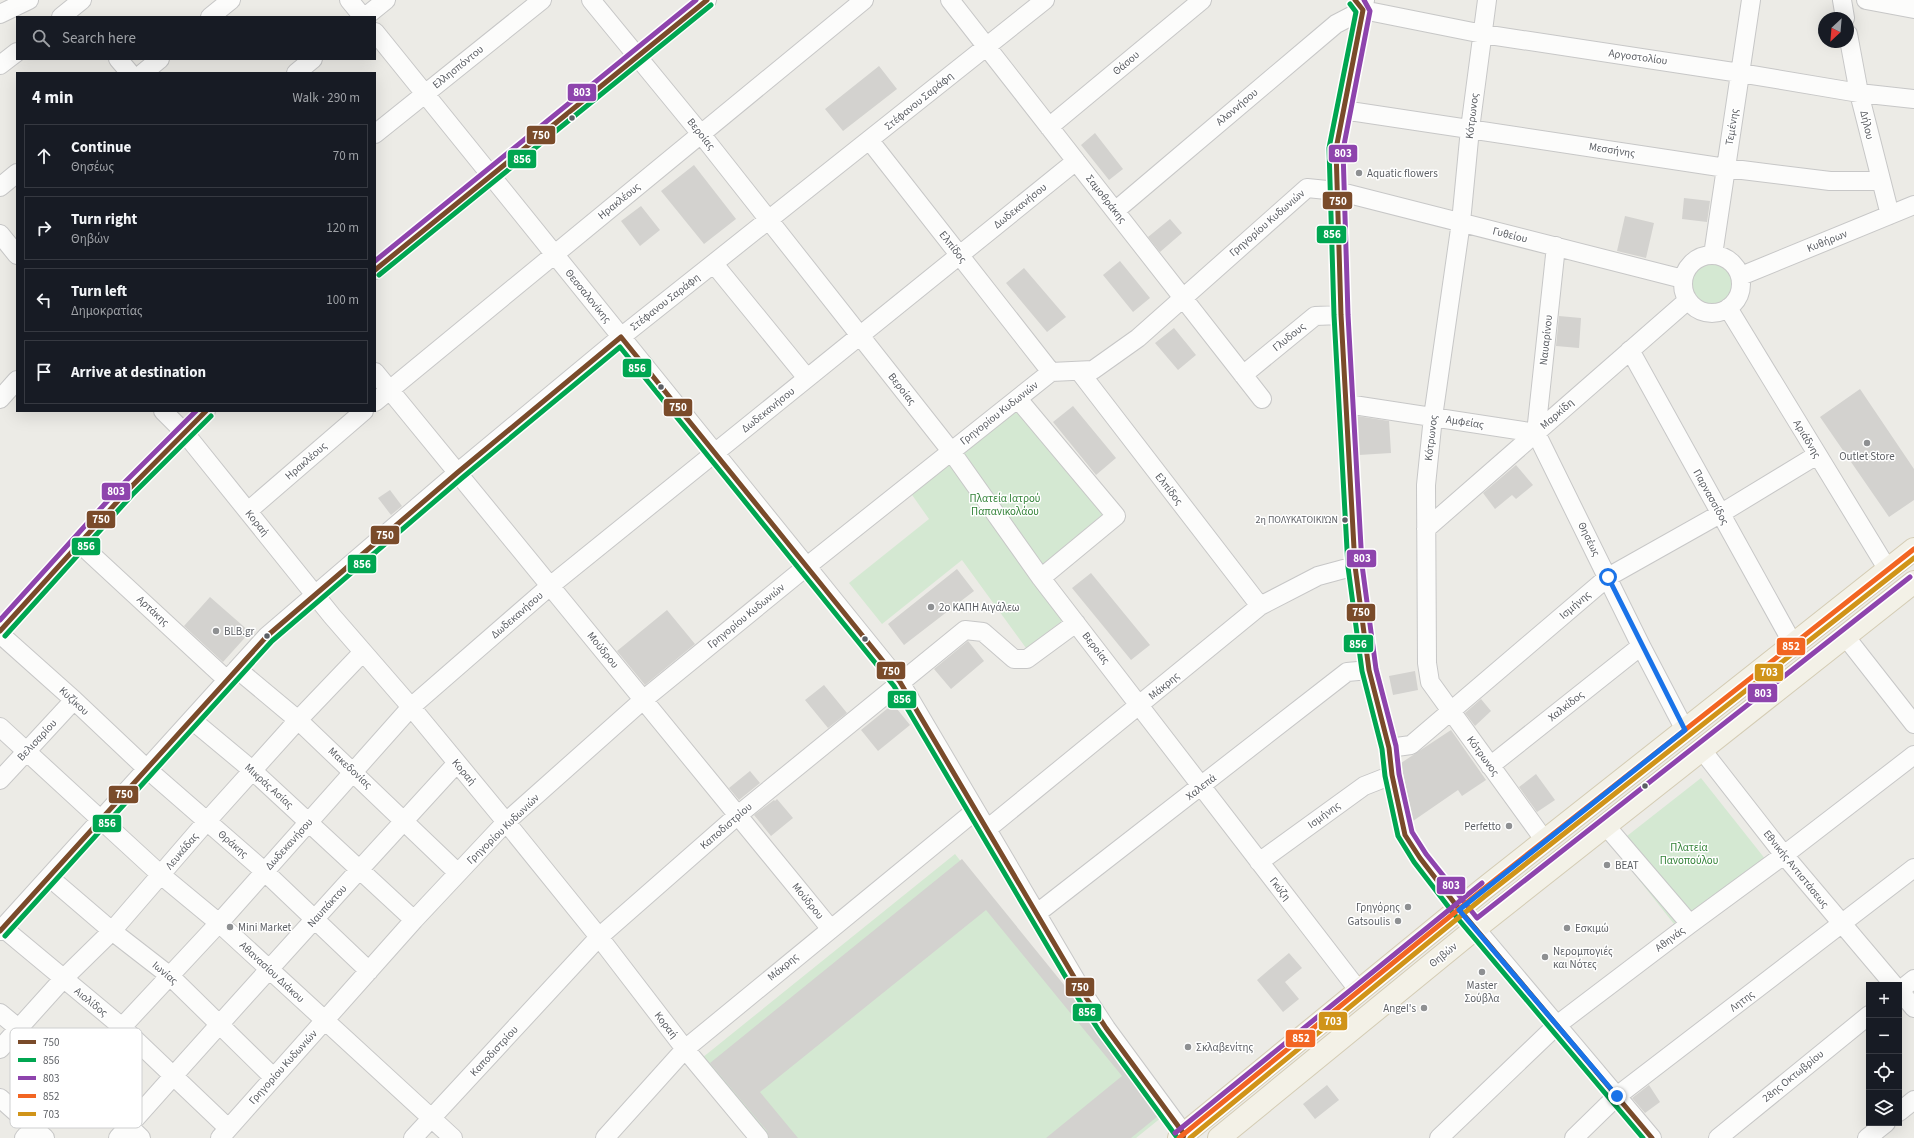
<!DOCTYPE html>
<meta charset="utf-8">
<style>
body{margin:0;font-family:"Source Sans 3",sans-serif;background:#242831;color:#f1f3f6}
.controls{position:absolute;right:12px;bottom:12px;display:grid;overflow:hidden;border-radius:0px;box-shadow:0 4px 16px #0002}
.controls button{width:36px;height:36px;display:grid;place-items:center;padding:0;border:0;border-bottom:1px solid #363941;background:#171b24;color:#f1f3f6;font:20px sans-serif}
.compass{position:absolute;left:1818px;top:12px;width:36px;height:36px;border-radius:50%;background:#171b24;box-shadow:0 4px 16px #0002;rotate:206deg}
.stop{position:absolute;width:12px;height:12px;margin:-9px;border:3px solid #1a73e8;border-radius:50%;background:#fff}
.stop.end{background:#1a73e8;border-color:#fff;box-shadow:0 1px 4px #0008}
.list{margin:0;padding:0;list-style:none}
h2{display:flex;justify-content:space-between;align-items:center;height:52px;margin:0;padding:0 16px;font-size:17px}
h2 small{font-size:13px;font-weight:400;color:#9ea1a6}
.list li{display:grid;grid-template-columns:26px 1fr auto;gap:12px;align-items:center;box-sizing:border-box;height:64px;margin:0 8px 8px;padding:0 8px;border:1px solid #363941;border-radius:0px}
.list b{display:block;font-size:15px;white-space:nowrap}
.list p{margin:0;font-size:13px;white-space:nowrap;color:#9ea1a6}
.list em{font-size:13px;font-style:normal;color:#9ea1a6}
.icon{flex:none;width:22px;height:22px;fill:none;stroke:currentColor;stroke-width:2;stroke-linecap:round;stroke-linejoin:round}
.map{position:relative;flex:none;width:1914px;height:1138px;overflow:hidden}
.search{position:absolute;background:#171b24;box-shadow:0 4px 16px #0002;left:16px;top:16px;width:360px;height:44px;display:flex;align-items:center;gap:10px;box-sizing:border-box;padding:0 14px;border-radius:0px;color:#9ea1a6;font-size:15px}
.panel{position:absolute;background:#171b24;box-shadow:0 4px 16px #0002;left:16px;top:72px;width:360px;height:340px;border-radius:0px}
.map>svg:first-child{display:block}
</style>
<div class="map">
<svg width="1914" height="1138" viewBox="0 0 1914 1138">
<rect width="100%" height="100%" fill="#ecebe6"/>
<path fill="#d4e8d2" d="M1687 284a24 24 0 1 1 48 0a24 24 0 1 1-48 0Z
M1017 407 1103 514 1031 574 1066 618 1026 648 962 560 882 624 849 583 929 519 910 492Z
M1701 778 1766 860 1678 929 1613 847Z
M955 854 1162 1117 1136 1138H751L692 1066Z"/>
<path fill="#d3d2cf" d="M879 66 897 89 843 131 825 109Z
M1095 133 1123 169 1109 180 1081 145Z
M694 165 736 219 704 244 661 191Z
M1684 198 1710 201 1707 222 1682 219Z
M641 206 660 230 640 246 621 221Z
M1625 216 1654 223 1646 258 1617 251Z
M1170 219 1182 233 1160 252 1148 237Z
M1120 261 1150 298 1133 312 1103 275Z
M1024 268 1066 317 1047 332 1006 283Z
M1559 316 1581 318 1579 348 1556 346Z
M1174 328 1196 355 1178 370 1155 343Z
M1860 389 1914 469V500L1889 517 1820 417Z
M1073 406 1116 458 1096 475 1053 422Z
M1357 416 1389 421 1391 453 1359 455Z
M1516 465 1533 485 1516 499 1512 495 1495 509 1483 493Z
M390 490 402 506 391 515 378 498Z
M957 569 974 591 904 645 888 624Z
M1091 573 1150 645 1131 660 1072 588Z
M210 597 250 632 223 662 184 626Z
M667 610 695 644 645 685 617 651Z
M968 641 984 661 951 689 934 669Z
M1415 671 1418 690 1393 695 1389 676Z
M824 685 847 713 828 728 805 700Z
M1481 699 1491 711 1475 726 1465 713Z
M893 704 910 725 878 751 861 730Z
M1451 730 1486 780 1462 796 1458 790 1413 821 1401 763Z
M750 771 760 783 739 800 729 788Z
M1536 774 1555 800 1537 812 1519 787Z
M777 799 793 818 771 836 754 815 774 800 775 801Z
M962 859 1073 996 1098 1034 1158 1116 1131 1138H1046L1122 1076 986 910 760 1092 798 1138H769L767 1131 710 1063Z
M1289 953 1302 968 1285 982 1299 999 1283 1012 1257 980Z
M1327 1085 1339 1100 1315 1119 1303 1104Z
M1649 1085 1660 1102 1645 1113 1632 1098Z"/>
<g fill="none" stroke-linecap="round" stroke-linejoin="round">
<defs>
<path id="minor" d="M349 0 363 17
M591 0 701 134 951 451 1041 578 1359 991
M950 0 1262 399
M1365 0 1336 149 1341 315 1355 566 1369 670 1389 748 1392 775 1405 835 1420 858 1459 909 1652 1138
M1487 0 1470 129 1461 222 1433 417 1426 485 1427 663 1430 682 1545 841
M1842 0 1845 18
M1866 0 1914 9
M1363 10 1483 34 1740 73 1859 93 1914 99
M0 14 29 0
M61 17 82 0
M210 17 231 0
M365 17 386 0
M375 32 900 682 1087 999 1106 1028 1184 1134 1183 1138
M1848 34 1859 93 1890 215
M118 59 130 73
M0 65 17 52
M143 73 160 59
M296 73 313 59
M1343 110 1726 168 1830 181H1880
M1049 127 1202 0
M375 134 542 0
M870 141 1051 372
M0 187 17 173
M1115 211 1336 24 1363 10
M0 234 17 255
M1713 255 1751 0
M1683 284a29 29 0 1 1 58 0a29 29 0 1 1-58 0Z
M714 264 807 378
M375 270 707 0
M1741 276 1914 205
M1728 308 1888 570
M1630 350 1793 644
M1079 371 1260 606
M375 372 830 928
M1243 375 1315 316 1341 315
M0 399 17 380
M1018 399 1116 516 1041 578
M375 402 864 0
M1347 404 1536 433
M163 411 184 432 332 616 411 707 506 822 599 937 685 1049 759 1138
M1536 433 1641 646 1685 730
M1536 433 1556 246
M248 511 364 411
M1426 529 1688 300
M79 543 226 679
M0 631C66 557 134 478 206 411
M0 634 74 700 147 769 264 871 369 971
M1845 636 1914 724
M237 669 298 720 458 873
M192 720 252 770 414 920
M0 727 161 875 219 923 453 1138
M1389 748 1411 745 1608 577 1720 514 1817 455
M1702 750 1784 855 1894 985
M1490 766 1641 646
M0 780 74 700
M1606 826 1690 924
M986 830 1260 606 1318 576 1355 566
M1259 862 1364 786 1392 775
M49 877 112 931 170 976 273 1077
M1036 914 1347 672 1369 670
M3 928 122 1027 228 1128
M0 931 267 636 457 473 621 337 1045 0
M1899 990 1914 1008
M1899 991 1914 979
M0 1013 78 1077 141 1138
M0 1049 63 979 112 931 207 821 298 720 363 652
M0 1098 45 1138
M1899 1112 1914 1100
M24 1138 122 1027 219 923 411 707 550 586 1076 161
M118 1138C230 1012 343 887 457 763
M220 1138 414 920 506 822 643 700 806 567 1051 372 1093 370 1138 338 1307 188 1337 191 1683 279
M413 1138 599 937 738 815 965 630 983 632 1014 659H1027L1076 623
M605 1138 685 1049 975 811
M1439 1138 1557 1025 1690 924 1784 855 1914 755
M1574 1138 1617 1096 1914 868
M1718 1138 1869 1015
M1867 1138 1886 1123"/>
<path id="major" d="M1179 1138 1481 891 1914 549
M1219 1138 1476 928 1914 582"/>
</defs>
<use href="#minor" stroke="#c7c7c7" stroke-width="20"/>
<use href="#major" stroke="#d4ccb4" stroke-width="24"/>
<use href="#minor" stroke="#fcfcfb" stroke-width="18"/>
<use href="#major" stroke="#f3f1e7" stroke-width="22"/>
<defs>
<path id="bus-1" d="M1355 0 1363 10 1336 149 1341 315 1355 566 1369 670 1389 748 1392 775 1405 835 1420 858 1459 909 1652 1138
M375 270 707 0
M0 631 127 491 206 411
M0 931 267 636 457 473 621 337 900 682 1087 999 1106 1028 1184 1134 1183 1138"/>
<path id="bus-2" d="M1350 4 1356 12 1329 148 1334 315 1348 567 1362 671 1382 749 1385 776 1398 836 1414 862 1454 914 1643 1138
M379 275 711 5
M5 636 132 495 211 416
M5 936 272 641 462 478 620 347 894 686 1081 1003 1100 1032 1176 1136"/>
<path id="bus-3" d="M1364 0 1370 11 1343 150 1348 315 1362 565 1376 669 1396 746 1399 774 1412 832 1426 854 1477 918 1910 577
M375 261 696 0
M0 620 121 486 196 411
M1175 1133 1482 883"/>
<path id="bus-4" d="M1179 1138 1481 891 1914 549"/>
<path id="bus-5" d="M1190 1138 1485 896 1914 558"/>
</defs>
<use href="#bus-1" stroke="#fff" stroke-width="8"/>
<use href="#bus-2" stroke="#fff" stroke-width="8"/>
<use href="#bus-3" stroke="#fff" stroke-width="8"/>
<use href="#bus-4" stroke="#fff" stroke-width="8"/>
<use href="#bus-5" stroke="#fff" stroke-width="8"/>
<use href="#bus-1" stroke="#7a4b2a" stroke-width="5"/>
<use href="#bus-2" stroke="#00a651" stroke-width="5"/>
<use href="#bus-3" stroke="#8e44ad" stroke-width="5"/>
<use href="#bus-4" stroke="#f26522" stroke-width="5"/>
<use href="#bus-5" stroke="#d09419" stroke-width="5"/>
</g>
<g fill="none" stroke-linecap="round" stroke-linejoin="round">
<path stroke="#1a73e8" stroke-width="5" d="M1608 577 1685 730 1459 910 1617 1096"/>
</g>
<g fill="#5c5f64" stroke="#fff" stroke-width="1.5">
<circle cx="572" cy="118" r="3.5"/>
<circle cx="661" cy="387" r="3.5"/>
<circle cx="1345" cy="520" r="3.5"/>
<circle cx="267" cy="636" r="3.5"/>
<circle cx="865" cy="639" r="3.5"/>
<circle cx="1645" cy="786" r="3.5"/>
</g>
<g fill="#8e9092" stroke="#fff" stroke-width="1.5">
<circle cx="1359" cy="173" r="4"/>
<circle cx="1867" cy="443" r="4"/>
<circle cx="931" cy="607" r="4"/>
<circle cx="216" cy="631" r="4"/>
<circle cx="1509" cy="826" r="4"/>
<circle cx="1607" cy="865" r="4"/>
<circle cx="1408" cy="907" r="4"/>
<circle cx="1398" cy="921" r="4"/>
<circle cx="230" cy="927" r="4"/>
<circle cx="1567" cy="928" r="4"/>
<circle cx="1545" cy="957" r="4"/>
<circle cx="1482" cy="972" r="4"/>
<circle cx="1424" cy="1008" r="4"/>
<circle cx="1188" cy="1047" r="4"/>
</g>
<g text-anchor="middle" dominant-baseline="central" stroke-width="3" stroke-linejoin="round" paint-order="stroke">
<g font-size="10" fill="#5c5f64" stroke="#fff" text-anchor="end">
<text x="1338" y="520">2η ΠΟΛΥΚΑΤΟΙΚΙΏΝ</text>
</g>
<g font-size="11" fill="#5c5f64" stroke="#fff">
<text transform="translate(1638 57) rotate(8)">Αργοστολίου</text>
<text transform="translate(1126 63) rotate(-40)">Θάσου</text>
<text transform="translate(458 67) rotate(-39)">Ελλησπόντου</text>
<text transform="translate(919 101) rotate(-39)">Στέφανου Σαράφη</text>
<text transform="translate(1237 107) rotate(-40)">Αλοννήσου</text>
<text transform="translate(1472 116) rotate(-83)">Κότρωνος</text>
<text transform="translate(1867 125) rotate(77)">Δήλου</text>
<text transform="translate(1732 127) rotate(-81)">Τεμένης</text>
<text transform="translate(701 134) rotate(51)">Βεροίας</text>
<text transform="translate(1612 150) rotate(9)">Μεσσήνης</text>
<text transform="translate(1106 199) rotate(52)">Σαμοθράκης</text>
<text transform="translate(619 201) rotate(-39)">Ηρακλέους</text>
<text transform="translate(1020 206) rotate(-39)">Δωδεκανήσου</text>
<text transform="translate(1267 223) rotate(-41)">Γρηγορίου Κυδωνιών</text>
<text transform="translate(1510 235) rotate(14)">Γυθείου</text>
<text transform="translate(1827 241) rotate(-22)">Κυθήρων</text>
<text transform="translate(953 247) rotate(52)">Ελπίδος</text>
<text transform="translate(588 296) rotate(51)">Θεσσαλονίκης</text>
<text transform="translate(665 302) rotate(-38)">Στέφανου Σαράφη</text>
<text transform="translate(1289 337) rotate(-39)">Γλυδους</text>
<text transform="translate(1546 340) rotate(-84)">Ναυαρίνου</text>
<text transform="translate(902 389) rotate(52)">Βεροίας</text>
<text transform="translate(768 410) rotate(-39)">Δωδεκανήσου</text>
<text transform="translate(999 413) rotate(-38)">Γρηγορίου Κυδωνιών</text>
<text transform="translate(1557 414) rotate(-41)">Μαρκίδη</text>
<text transform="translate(1465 422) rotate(9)">Αμφείας</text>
<text transform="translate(1431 438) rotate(-83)">Κότρωνος</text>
<text transform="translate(1807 439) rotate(59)">Αριάδνης</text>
<text transform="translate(306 461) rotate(-41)">Ηρακλέους</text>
<text transform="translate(1169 489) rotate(52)">Ελπίδος</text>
<text transform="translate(1711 497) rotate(61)">Παρνασσίδος</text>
<text transform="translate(257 523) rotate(51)">Κοραή</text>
<text transform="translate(1589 539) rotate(64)">Θησέως</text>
<text transform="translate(1575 605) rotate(-41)">Ισμήνης</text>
<text transform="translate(153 611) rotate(43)">Αρτάκης</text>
<text transform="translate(517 615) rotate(-41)">Δωδεκανήσου</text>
<text transform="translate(746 616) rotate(-39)">Γρηγορίου Κυδωνιών</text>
<text transform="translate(1096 648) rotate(52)">Βεροίας</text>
<text transform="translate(603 650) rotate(51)">Μούδρου</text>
<text transform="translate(1164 686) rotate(-40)">Μάκρης</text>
<text transform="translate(74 701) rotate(43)">Κυζίκου</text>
<text transform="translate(1566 706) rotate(-38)">Χαλκίδος</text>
<text transform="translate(37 740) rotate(-47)">Βελισαρίου</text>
<text transform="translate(1483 756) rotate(54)">Κότρωνος</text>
<text transform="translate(350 768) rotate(43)">Μακεδονίας</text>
<text transform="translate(464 772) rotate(50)">Κοραή</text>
<text transform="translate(269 786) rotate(42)">Μικράς Ασίας</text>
<text transform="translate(1201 787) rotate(-38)">Χαλεπά</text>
<text transform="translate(1324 815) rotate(-36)">Ισμήνης</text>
<text transform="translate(726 826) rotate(-41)">Καποδιστρίου</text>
<text transform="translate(503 829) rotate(-44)">Γρηγορίου Κυδωνιών</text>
<text transform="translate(233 844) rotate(41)">Θράκης</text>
<text transform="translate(289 844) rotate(-48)">Δωδεκανήσου</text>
<text transform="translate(182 851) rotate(-50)">Λευκάδας</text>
<text transform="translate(1796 869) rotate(51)">Εθνικής Αντιστάσεως</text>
<text transform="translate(1280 889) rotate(52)">Γκύζη</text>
<text transform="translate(808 901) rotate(51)">Μούδρου</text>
<text transform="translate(327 906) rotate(-48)">Ναυπάκτου</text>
<text transform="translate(1670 939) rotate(-37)">Αθηνάς</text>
<text transform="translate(1443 955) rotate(-39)">Θηβών</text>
<text transform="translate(783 967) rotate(-40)">Μάκρης</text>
<text transform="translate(272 972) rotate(43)">Αθανασίου Διάκου</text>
<text transform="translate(165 973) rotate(40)">Ιωνίας</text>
<text transform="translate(1742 1001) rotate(-37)">Λητης</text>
<text transform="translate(91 1002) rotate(39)">Αιολίδος</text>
<text transform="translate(666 1025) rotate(52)">Κοραή</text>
<text transform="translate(494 1051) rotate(-47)">Καποδιστρίου</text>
<text transform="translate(283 1067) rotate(-48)">Γρηγορίου Κυδωνιών</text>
<text transform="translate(1793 1076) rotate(-39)">28ης Οκτωβρίου</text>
</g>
<g font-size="11" fill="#5c5f64" stroke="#fff" text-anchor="start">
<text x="1367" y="173">Aquatic flowers</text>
<text x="1867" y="456" text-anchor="middle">Outlet Store</text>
<text x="939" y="607">2ο ΚΑΠΗ Αιγάλεω</text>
<text x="224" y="631">BLB.gr</text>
<text x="1501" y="826" text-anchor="end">Perfetto</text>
<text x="1615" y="865">ΒΕΑΤ</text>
<text x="1400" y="907" text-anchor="end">Γρηγόρης</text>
<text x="1390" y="921" text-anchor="end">Gatsoulis</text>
<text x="238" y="927">Mini Market</text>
<text x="1575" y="928">Εσκιμώ</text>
<text x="1553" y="951">Νερομπογιές<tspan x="1553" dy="13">και Νότες</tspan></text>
<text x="1482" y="985" text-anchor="middle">Master<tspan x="1482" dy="13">Σούβλα</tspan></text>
<text x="1416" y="1008" text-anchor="end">Angel's</text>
<text x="1196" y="1047">Σκλαβενίτης</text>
</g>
<g font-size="11" fill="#348339" stroke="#fff">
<text x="1005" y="498">Πλατεία Ιατρού<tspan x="1005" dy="13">Παπανικολάου</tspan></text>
<text x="1689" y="847">Πλατεία<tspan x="1689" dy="13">Πανοπούλου</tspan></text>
</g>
</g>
<rect x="10" y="1028" width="132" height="100" rx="6" fill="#fff" stroke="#cecfd0" stroke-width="1"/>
<rect x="18" y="1040" width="18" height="4" fill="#7a4b2a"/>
<rect x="18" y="1058" width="18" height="4" fill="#00a651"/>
<rect x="18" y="1076" width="18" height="4" fill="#8e44ad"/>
<rect x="18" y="1094" width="18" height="4" fill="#f26522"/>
<rect x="18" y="1112" width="18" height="4" fill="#d09419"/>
<g font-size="11" fill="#5c5f64">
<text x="43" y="1046">750</text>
<text x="43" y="1064">856</text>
<text x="43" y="1082">803</text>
<text x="43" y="1100">852</text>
<text x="43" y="1118">703</text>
</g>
<g stroke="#fff" stroke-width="1.5">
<rect x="567" y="83" width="30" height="19" rx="4" fill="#8e44ad"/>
<rect x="526" y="125" width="30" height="20" rx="4" fill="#7a4b2a"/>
<rect x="1328" y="144" width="30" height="19" rx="4" fill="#8e44ad"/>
<rect x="507" y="149" width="30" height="20" rx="4" fill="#00a651"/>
<rect x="1322" y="191" width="31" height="19" rx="4" fill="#7a4b2a"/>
<rect x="1316" y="225" width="31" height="19" rx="4" fill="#00a651"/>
<rect x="622" y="358" width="30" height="20" rx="4" fill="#00a651"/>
<rect x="663" y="398" width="30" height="19" rx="4" fill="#7a4b2a"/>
<rect x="101" y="482" width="30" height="19" rx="4" fill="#8e44ad"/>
<rect x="86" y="510" width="30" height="19" rx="4" fill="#7a4b2a"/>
<rect x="370" y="525" width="30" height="20" rx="4" fill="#7a4b2a"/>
<rect x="71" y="537" width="30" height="19" rx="4" fill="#00a651"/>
<rect x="1346" y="549" width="31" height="19" rx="4" fill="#8e44ad"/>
<rect x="347" y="554" width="30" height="20" rx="4" fill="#00a651"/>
<rect x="1346" y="603" width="30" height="19" rx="4" fill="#7a4b2a"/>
<rect x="1343" y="634" width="31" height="19" rx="4" fill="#00a651"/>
<rect x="1776" y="637" width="30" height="19" rx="4" fill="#f26522"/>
<rect x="876" y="661" width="30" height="19" rx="4" fill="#7a4b2a"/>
<rect x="1754" y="663" width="30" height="19" rx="4" fill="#d09419"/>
<rect x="1747" y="683" width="31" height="20" rx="4" fill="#8e44ad"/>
<rect x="887" y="690" width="30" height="19" rx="4" fill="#00a651"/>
<rect x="108" y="785" width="31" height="19" rx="4" fill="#7a4b2a"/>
<rect x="92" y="814" width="30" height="19" rx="4" fill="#00a651"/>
<rect x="1436" y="876" width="30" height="19" rx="4" fill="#8e44ad"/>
<rect x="1065" y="977" width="30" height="20" rx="4" fill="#7a4b2a"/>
<rect x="1072" y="1003" width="30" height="19" rx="4" fill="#00a651"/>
<rect x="1318" y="1011" width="30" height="20" rx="4" fill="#d09419"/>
<rect x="1285" y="1029" width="31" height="19" rx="4" fill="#f26522"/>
</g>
<g font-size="11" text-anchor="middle" font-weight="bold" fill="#fff">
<text x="582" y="96">803</text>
<text x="541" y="139">750</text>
<text x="1343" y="157">803</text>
<text x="522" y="163">856</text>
<text x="1338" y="205">750</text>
<text x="1332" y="238">856</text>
<text x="637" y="372">856</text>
<text x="678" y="411">750</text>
<text x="116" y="495">803</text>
<text x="101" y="523">750</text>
<text x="385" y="539">750</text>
<text x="86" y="550">856</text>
<text x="1362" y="562">803</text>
<text x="362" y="568">856</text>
<text x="1361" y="616">750</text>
<text x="1358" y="648">856</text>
<text x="1791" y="650">852</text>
<text x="891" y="675">750</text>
<text x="1769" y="676">703</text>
<text x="1763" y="697">803</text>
<text x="902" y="703">856</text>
<text x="124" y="798">750</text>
<text x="107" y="827">856</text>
<text x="1451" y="889">803</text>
<text x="1080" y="991">750</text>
<text x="1087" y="1016">856</text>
<text x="1333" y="1025">703</text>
<text x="1301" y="1042">852</text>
</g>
</svg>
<div class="controls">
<button>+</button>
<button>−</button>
<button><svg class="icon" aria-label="locate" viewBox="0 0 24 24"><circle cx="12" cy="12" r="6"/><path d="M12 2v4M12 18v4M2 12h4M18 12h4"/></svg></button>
<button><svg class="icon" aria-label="layers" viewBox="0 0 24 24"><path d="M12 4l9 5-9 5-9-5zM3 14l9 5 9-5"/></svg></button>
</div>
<svg class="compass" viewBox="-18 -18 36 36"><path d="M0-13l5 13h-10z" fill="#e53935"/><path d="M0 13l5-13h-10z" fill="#9ea1a6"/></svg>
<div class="stop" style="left:1608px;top:577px"></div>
<div class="stop end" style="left:1617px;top:1096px"></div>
<div class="search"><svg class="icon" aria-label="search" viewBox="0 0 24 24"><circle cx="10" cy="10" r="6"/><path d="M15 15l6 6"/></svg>Search here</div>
<section class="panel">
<h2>4 min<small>Walk · 290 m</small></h2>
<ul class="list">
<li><svg class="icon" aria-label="ahead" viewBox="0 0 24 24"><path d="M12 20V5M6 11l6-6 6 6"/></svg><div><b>Continue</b><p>Θησέως</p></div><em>70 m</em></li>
<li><svg class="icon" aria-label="right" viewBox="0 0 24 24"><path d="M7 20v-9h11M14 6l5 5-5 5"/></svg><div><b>Turn right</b><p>Θηβών</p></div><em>120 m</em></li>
<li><svg class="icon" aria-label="left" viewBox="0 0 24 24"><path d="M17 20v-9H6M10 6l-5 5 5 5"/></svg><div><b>Turn left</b><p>Δημοκρατίας</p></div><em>100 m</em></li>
<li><svg class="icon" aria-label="arrive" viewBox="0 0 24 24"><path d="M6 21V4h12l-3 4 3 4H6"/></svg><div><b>Arrive at destination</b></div></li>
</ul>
</section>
</div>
